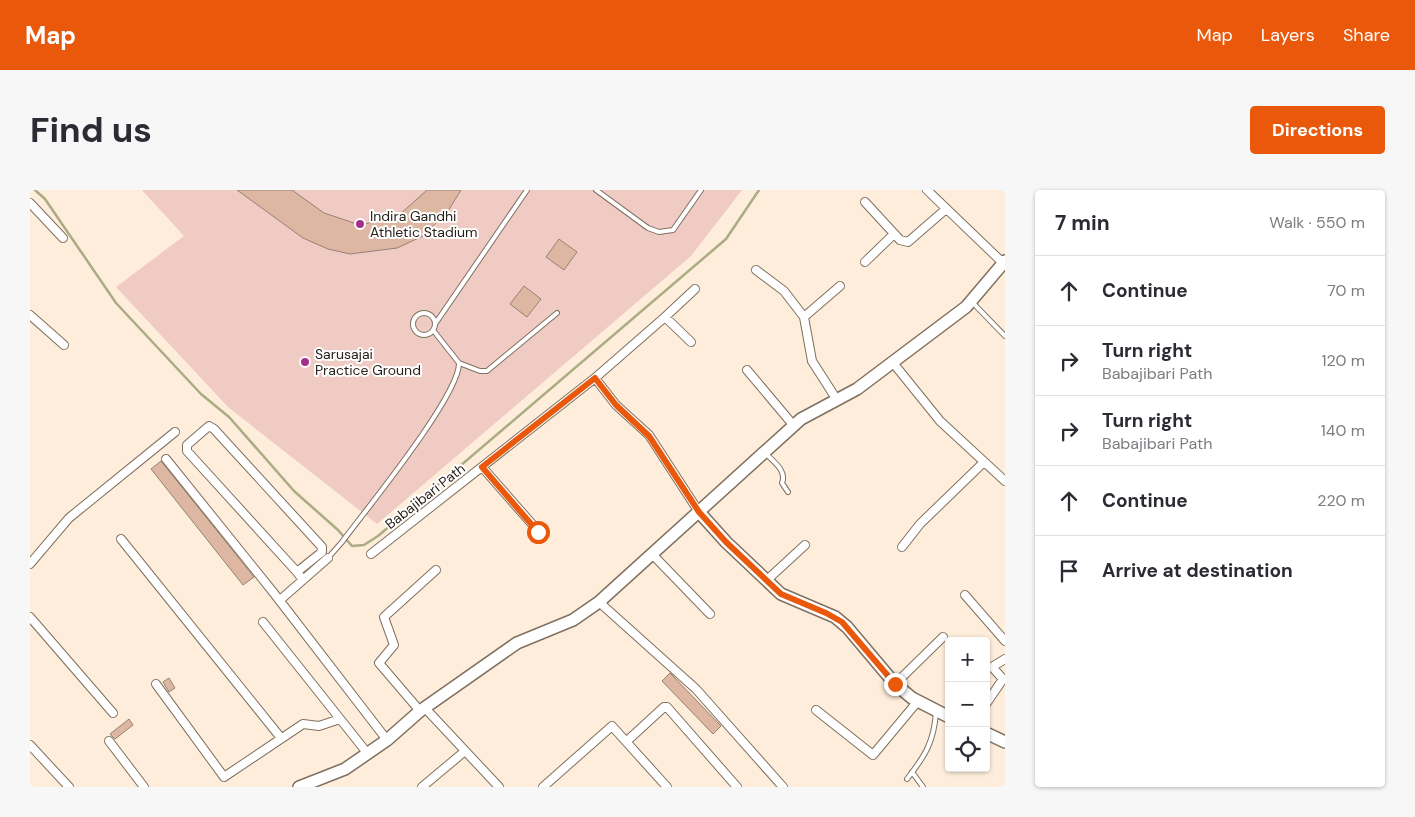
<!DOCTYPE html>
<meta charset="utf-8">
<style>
body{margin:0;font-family:"DM Sans",sans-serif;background:#f7f7f7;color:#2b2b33}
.controls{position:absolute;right:15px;bottom:15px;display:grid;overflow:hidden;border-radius:5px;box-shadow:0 1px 4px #0004}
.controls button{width:45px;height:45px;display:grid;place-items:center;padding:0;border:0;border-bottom:1px solid #e1e1e2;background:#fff;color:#2b2b33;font:25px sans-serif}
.stop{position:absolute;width:15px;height:15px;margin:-11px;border:4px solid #ea580c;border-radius:50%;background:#fff}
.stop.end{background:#ea580c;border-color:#fff;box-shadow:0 1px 5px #0008}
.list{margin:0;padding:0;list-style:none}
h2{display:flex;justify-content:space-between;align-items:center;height:65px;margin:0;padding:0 20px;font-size:21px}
h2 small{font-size:16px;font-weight:400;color:#7c7c81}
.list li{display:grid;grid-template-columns:32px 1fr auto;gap:15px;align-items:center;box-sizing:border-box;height:70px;padding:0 20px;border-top:1px solid #e1e1e2}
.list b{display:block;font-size:19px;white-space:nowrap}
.list p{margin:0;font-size:16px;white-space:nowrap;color:#7c7c81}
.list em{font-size:16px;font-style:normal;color:#7c7c81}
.icon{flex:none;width:28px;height:28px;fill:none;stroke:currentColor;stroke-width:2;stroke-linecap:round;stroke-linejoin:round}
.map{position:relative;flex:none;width:975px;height:597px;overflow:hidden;border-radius:5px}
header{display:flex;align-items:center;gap:30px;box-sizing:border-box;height:70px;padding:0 25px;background:#ea580c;color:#fff}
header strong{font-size:24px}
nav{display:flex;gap:28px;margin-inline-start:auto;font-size:18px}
.intro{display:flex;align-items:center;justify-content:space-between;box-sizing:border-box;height:120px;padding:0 30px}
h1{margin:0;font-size:35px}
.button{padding:12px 22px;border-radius:5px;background:#ea580c;color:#fff;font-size:18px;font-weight:700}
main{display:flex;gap:30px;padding:0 30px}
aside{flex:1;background:#fff;border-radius:5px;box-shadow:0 1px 4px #0004}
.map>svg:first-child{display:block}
</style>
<header>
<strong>Map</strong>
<nav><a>Map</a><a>Layers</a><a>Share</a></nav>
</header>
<div class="intro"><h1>Find us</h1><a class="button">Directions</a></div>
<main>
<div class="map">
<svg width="975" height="597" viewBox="0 0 975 597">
<rect width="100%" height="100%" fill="#feedda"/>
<path fill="#efcbc3" d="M112 0H712L661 66 347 334 198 217 86 97 154 46Z"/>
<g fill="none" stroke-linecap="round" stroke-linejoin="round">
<path stroke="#abab84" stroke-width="2.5" d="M5 0 15 9 86 113 171 204 199 227 264 301 308 340 322 356 334 355 348 346 696 49 729 0"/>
</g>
<path fill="#ddb7a1" stroke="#968174" d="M207 0H262L294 23 330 35 368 26 397 0H431L418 21 393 46 367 58 320 64 298 59 273 48Z
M529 49 547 62 534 80 516 67Z
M494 96 511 109 497 127 480 114Z
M131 271 224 387 213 395 121 279Z
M640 483 691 536 683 544 632 491Z
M139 488 145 498 139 502 133 492Z
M99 529 103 535 85 549 80 544Z"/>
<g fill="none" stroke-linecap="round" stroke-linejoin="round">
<defs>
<path id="lane" d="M566 0 618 38 629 42 643 40 671 0
M943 113 975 146
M383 134a11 11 0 1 1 22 0a11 11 0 1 1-22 0Z
M405 134 497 0
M429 173 450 181H457L527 123
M736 264C744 272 757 281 752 293L758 302
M298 368 312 352C335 321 430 205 429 173L403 140
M882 582 893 597
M877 589C895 566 904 552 906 522"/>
<path id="street" d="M897 0 973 73
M835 12 870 50 878 52 916 19
M0 13 33 48
M835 72 864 44
M726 80 754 101 774 127 782 171 807 210
M0 125 34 155
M635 127 665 99
M774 127 810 96
M864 174 910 231 975 291
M717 180 764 236
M565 188 635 127 661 152
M136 269 243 402 357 550
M452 277 509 342
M91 349 251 548
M872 357 890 334 954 272
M341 364 565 188 586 215 619 245 669 322
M622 364 680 424
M0 374 39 328 145 242
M267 382 292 362V357L184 239 179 236 157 255V261L267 382 273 390
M737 390 775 355
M935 405 975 451
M250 410 298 368
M569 412 666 499 753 597
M0 427 83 523
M233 432 338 564
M126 494 194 587 273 534 289 536 310 529
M865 494 913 447
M956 514 973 489 962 477 975 469
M395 518 469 597
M786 520 843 565 888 511
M390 521 349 473 364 455 354 427 406 380
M79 551 114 597
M597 551 634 517H637L707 597
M0 555 39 597
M392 597 435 561
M513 597 582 536 637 597"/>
<path id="secondary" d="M669 322 696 352 751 404 805 427 817 437 865 494 882 508 919 527
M956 543 975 552
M269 597 315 579 357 550 390 521 487 453 543 430 569 412 771 229 827 199 936 117 975 71"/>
</defs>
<use href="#lane" stroke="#7f705f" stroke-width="6"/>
<use href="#street" stroke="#7f705f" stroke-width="10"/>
<use href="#secondary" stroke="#7f705f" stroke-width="14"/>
<use href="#lane" stroke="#fff" stroke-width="4"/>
<use href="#street" stroke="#fff" stroke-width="8"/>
<use href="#secondary" stroke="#fff" stroke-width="11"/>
</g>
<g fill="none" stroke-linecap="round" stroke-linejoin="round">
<path stroke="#ea580c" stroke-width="6" d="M508 342 452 277 565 188 586 215 619 246 669 322 696 352 751 404 796 423 812 432 865 494"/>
</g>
<g fill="#a4308a" stroke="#fff" stroke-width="2">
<circle cx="330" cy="34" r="5"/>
<circle cx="275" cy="172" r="5"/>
</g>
<g text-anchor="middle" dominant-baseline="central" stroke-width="4" stroke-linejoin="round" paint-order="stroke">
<g font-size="14" fill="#28221b" stroke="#fff" text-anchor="start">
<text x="340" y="26">Indira Gandhi<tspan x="340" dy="16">Athletic Stadium</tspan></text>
<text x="285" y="164">Sarusajai<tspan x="285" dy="16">Practice Ground</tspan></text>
</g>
<g font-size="14" fill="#28221b" stroke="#fff">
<text transform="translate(395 306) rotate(-38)">Babajibari Path</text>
</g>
</g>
</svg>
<div class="controls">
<button>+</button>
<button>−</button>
<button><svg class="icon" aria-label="locate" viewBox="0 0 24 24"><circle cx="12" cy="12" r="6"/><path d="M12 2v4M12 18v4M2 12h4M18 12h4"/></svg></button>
</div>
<div class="stop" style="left:508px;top:342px"></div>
<div class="stop end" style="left:865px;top:494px"></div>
</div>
<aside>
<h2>7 min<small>Walk · 550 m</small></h2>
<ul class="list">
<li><svg class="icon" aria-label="ahead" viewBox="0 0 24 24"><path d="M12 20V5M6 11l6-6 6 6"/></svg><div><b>Continue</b></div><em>70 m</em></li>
<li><svg class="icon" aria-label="right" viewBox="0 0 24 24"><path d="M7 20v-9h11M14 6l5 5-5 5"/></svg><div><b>Turn right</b><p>Babajibari Path</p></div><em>120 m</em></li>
<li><svg class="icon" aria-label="right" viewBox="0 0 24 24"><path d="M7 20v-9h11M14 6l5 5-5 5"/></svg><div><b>Turn right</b><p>Babajibari Path</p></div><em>140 m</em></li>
<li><svg class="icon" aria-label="ahead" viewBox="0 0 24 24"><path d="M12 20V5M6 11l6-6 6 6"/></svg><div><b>Continue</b></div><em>220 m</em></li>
<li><svg class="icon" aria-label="arrive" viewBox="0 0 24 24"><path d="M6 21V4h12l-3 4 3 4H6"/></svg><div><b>Arrive at destination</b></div></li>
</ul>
</aside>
</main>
